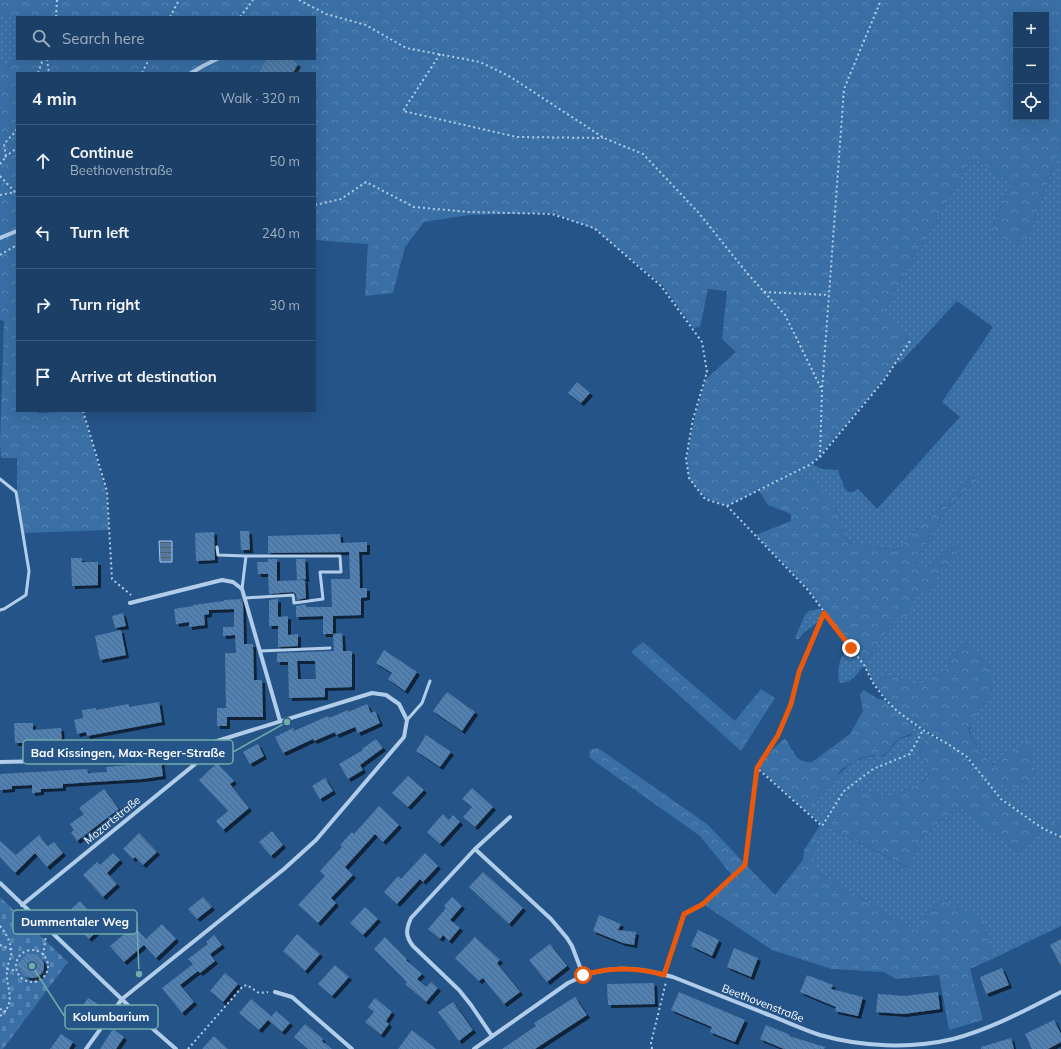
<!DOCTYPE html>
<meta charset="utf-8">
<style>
body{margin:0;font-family:Mulish,sans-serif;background:#294a70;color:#f1f3f6}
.controls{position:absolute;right:12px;top:12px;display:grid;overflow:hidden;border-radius:0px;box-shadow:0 4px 16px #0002}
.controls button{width:36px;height:36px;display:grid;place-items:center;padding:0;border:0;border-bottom:1px solid #3a587b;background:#1c3f67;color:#f1f3f6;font:20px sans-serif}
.stop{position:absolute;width:12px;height:12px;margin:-9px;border:3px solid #ea580c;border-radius:50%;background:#fff}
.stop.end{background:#ea580c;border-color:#fff;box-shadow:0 1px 4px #0008}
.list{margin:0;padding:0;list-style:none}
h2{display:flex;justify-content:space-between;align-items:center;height:52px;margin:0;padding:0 16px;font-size:17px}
h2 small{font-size:13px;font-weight:400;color:#a0afc0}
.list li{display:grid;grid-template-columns:26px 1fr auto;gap:12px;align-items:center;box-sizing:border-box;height:72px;padding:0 16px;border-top:1px solid #3a587b}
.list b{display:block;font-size:15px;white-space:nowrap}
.list p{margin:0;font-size:13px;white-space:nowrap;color:#a0afc0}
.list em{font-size:13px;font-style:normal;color:#a0afc0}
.icon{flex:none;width:22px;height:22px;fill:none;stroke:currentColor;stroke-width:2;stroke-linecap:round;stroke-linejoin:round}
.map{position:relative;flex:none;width:1061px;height:1049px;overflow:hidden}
.search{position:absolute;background:#1c3f67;box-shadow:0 4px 16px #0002;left:16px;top:16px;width:300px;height:44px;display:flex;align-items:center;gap:10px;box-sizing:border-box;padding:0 14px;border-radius:0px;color:#a0afc0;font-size:15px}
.panel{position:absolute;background:#1c3f67;box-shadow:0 4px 16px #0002;left:16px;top:72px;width:300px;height:340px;border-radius:0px}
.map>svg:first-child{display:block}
</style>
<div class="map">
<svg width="1061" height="1049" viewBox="0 0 1061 1049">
<defs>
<pattern id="green-dots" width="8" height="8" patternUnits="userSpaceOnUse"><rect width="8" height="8" fill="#396fa5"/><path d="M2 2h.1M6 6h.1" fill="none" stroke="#5785b2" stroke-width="1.8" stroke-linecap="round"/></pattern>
<pattern id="forest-crowns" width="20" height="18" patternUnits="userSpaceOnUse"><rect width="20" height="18" fill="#396fa5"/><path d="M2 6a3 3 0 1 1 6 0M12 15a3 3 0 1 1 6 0" fill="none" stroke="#5785b2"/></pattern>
<pattern id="cemetery-stones" width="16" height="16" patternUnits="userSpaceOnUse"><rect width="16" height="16" fill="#396fa5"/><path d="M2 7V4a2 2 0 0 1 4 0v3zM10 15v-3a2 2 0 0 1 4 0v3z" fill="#5785b2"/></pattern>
<pattern id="water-rules" width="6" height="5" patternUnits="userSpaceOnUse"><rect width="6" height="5" fill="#56779c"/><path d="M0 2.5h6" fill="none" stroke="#505f70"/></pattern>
<pattern id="building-back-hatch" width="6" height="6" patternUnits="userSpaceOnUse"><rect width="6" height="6" fill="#5181b2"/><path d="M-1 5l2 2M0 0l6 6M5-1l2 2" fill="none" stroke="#4f6984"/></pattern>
<filter id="shadow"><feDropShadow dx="3" dy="3" stdDeviation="0" flood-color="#0009"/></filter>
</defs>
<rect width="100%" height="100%" fill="#255489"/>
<path fill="url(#green-dots)" d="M0 15 17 18V58L7 67 0 66Z
M1061 147V827L1052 821 1047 823 1042 828 1061 838V926L992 959 984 920 916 931 817 872 813 852 821 830 819 827 821 824 808 813C829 787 846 752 884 756L899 739 910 736 913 732V724L935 738C925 741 921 742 919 753 925 761 929 768 929 777L891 798 854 788 847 792 821 824 907 867 921 839 959 806 1018 852 1042 828 1001 798 986 780 1019 789C1009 780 968 741 970 729 970 719 984 703 990 694L954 652 945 671 919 685 909 683 897 676 882 678 874 683 864 665 895 619 915 595 956 545 923 571 915 564 947 508 977 480 973 476 952 498 929 516 897 550 847 542 837 510 811 481 792 474 812 464 822 469 838 470 844 487 848 492H853L858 489 877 509 960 417 942 402 993 327 957 301 900 363 897 361 910 341 882 313 973 157 1011 184 990 232 1028 237Z
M820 609 823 613 818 622 803 633 799 639H796L795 638 805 615 809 611Z
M851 648 864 665C858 673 851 684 840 683 837 677 838 663 842 657 844 654 848 651 851 648Z"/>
<path fill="url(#forest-crowns)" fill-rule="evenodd" d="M0 0H1061V147L1028 237 1016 244 990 232 1011 184 973 157 883 312 910 341 885 378 820 456 811 464 792 474C798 477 806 478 812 482 835 496 840 518 847 542L897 550 929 516 952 498 973 476H977V480L947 508 915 564 923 571 956 545 959 549 927 592 915 596 912 612 905 619H895L864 665 807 588 756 535 791 521V514L768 505 759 491 787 476 727 506 706 498 698 489 689 479 687 459 694 420 706 379 736 352 722 339 727 291 708 289 700 327 693 328 663 286 595 229 552 213 469 215 424 222 405 247 393 293 365 296 368 244 315 240V73H17V411H37L38 413 82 411 106 491 109 530 24 533 17 491V458H1L0 446 4 321 0 320V66L7 67 17 58 315 59V17H17V18L0 15ZM1016 15H1046V117H1016Z
M643 642 735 721 761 689 775 698 741 751 631 652Z
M964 644C977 652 995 667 993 684 992 695 982 705 977 714 974 718 969 725 969 730 969 738 989 759 994 765L1028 739 1036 770 1025 786 1019 789C1011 787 991 783 986 779 977 771 973 759 962 754L976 767 1001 799 1042 828 1018 852 959 806 921 839 908 867 821 824 847 792 854 788 891 798 929 777C929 768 925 761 919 753 921 745 925 737 935 738 939 739 945 743 948 744L913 723V732C908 737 903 736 899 739 889 746 890 755 877 757L873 755 861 758 842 769 808 813 758 768 773 749 785 738C793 750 796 764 812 762L850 734 863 711 860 694 864 690 878 699 884 700 893 708 874 683 882 678 897 676 909 683 919 684 945 671 954 652Z
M598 748 707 824 775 895 803 860 804 850 819 827 821 830 813 852 817 872 916 931 937 899 984 920 992 959 970 969 983 1020 949 1030 939 975 896 979 884 972 832 969 772 950 703 904 734 878 700 836 590 758 589 752 592 749Z
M1052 821 1061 827V837L1042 828 1047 823Z"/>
<path fill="url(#cemetery-stones)" d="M0 897 68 962 3 1049H0Z"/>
<path fill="url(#water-rules)" stroke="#a5c8ea" d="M159 541H172V562H160Z"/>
<path fill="url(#building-back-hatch)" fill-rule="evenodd" filter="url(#shadow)" d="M266 59H290L298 64 293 73H259Z
M577 382 590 393 581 403 568 393Z
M240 531H249L250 550H241Z
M214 532 215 560 196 561 195 533Z
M340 534 341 543 367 542V552H359L360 588H367V597L361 598V615L333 616V634H323V616L296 617V606L306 604V607H332L331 579H350L349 552 268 553V536Z
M71 558H82V562H98V585L72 586Z
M268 559H277V581L305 580 306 598 297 600 296 594 293 592 269 594 268 574H258L257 562H268Z
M296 559H305L306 579 297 580Z
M241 599 243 604 244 644H253L254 680H262L263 717H227V726H217V708H226L225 653H236L235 635 223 636V627H234V609L209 610V614L204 615 205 625 189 627V622L176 624 174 609 193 606V605L224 601V600Z
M278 599V617L288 616V635L298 634V646L278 647V626H269V600Z
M123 613 126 626 115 628 112 616Z
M121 630 126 655 100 660 95 636Z
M342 633 343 651H352V687L325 688V697L289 698 288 662H277V653L334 651 333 634ZM297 661H315L316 679H298Z
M384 650 417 672 405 691 388 679 392 673 376 663Z
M447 692 475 712 462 731 433 711Z
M159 702 162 722 87 736 86 732 77 734 74 720 83 718 82 710 96 708V710L129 704V707Z
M367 704 371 713 375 711 380 723 358 733 355 727 336 735 335 732 314 741 313 739 283 753 275 737 293 728 294 731 328 716 329 718 348 710V712Z
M14 723H33V730L61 728 62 743H15Z
M426 735 451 752 440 767 416 751Z
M376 739 383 748 360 765 363 770 348 779 339 764 363 750 362 749Z
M258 744 264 756 250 764 243 752Z
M161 760 163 776 142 779 63 784V788L41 789V792L32 793V785L12 786V789L0 790V774L87 769 88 773 107 772 106 767 140 764V763Z
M217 763 234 781 230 784 249 808 223 830 216 821 228 811 199 780Z
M408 776 424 790 408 807 392 793Z
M325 778 333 791 320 799 312 786Z
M472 788 493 807 475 827 463 817 472 807 462 799Z
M104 789 119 809 77 841 71 833 74 830 70 824 84 814 79 808Z
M379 806 399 825 383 842 375 834 345 867 353 875 331 898 336 903 318 923 298 905 325 876 320 871 342 847 340 845 352 832 354 834Z
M443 814 449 820 453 815 460 822 440 844 427 832Z
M272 831 283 845 271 856 259 842Z
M139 833 157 852 143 865 135 857 133 859 123 849Z
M39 835 48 846 54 842 63 853 47 867 35 853 15 873 0 857V841L16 855Z
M113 853 120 860 107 873 117 884 103 897 83 875 97 862 100 865Z
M425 853 438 866 423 882 420 879 397 904 384 892 398 876 401 879Z
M483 872 523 908 509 924 469 887Z
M203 897 212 907 197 919 188 909Z
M452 897 462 906 450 920 460 928 449 941 443 935 440 939 428 929 446 908 444 906Z
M80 901 103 925 89 939 76 926 81 920 71 909Z
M365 907 378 919 363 935 350 923Z
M599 915 621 924 618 930 636 932 634 945 623 943 593 931Z
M162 924 176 939 156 958 144 945 124 962 110 946 134 926 146 939Z
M698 930 719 940 712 956 691 946Z
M297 934 320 954 305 971 283 951Z
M214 935 222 945 210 954 215 961 200 973 198 971 180 985 194 1002 182 1013 162 988 193 964 188 959 208 944 206 942Z
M385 937 407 959 406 960 422 974 417 979 426 987 431 982 438 988 426 1002 405 984 407 982 374 949Z
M475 937 500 960 497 963 520 992 504 1004 483 978 479 981 455 958Z
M1061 939V966L1050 945Z
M550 944 567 966 547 982 529 960Z
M734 948 758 958 751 977 727 967Z
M20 966a12 12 0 1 1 24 0a12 12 0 1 1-24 0Z
M335 965 349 977 332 996 318 984Z
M1002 968 1009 985 986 994 980 977Z
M225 973 238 984 223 1002 210 991Z
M807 975 833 985 831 989 863 997 858 1016 835 1011 836 1007 800 992Z
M654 983 655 1004 608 1005 607 984Z
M679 992 745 1020 735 1042 710 1032 712 1027 671 1010Z
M938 992 940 1009 904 1014 876 1012 878 994 904 996Z
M575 997 587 1015 535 1049H502L536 1026 534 1023Z
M88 998 99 1005 85 1027 73 1020Z
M375 998 392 1012 386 1021 389 1024 381 1035 365 1022 374 1012 368 1007Z
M251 999 271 1016 270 1018 276 1011 290 1023 282 1032 268 1020 259 1030 239 1013Z
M453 1002 473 1030 459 1041 438 1012Z
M1054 1020 1061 1034V1042L1048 1049H1032L1025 1034Z
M305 1024 323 1039 322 1041 332 1049H308L294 1037Z
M766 1025 790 1035 789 1036 825 1047 824 1049H784L760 1039Z
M113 1029 124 1037 116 1049H100Z
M412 1030 436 1049H398Z
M61 1034 73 1042 69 1049H50Z
M214 1036 228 1049H202Z
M1011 1038 1014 1049H981V1047Z"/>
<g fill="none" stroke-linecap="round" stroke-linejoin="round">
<path stroke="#b1cde9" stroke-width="2" stroke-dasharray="2 3" stroke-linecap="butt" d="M299 0 326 14 366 25 406 48 480 62 509 76 604 138 643 154 698 212 747 273 785 315 822 390
M56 17 57 0
M170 17 179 0
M240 17 253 0
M440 54 403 111 517 137 603 138
M47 59 49 73
M38 73 43 59
M142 73 149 59
M5 157 17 148
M0 164 6 157 4 144 16 131 17 126
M0 176 15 192
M0 195 15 192
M315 205 341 199 366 182 414 207 469 212 552 214 594 228 661 286 702 342 707 372 693 419 686 459 689 478 705 499 727 506 807 589 864 665 873 683 885 699 897 711 923 730 951 746 967 757 1001 799 1042 828 1061 837
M0 255 17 245
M764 292 829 295
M83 411 107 491 112 579 131 595
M820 457 822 390 844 89 881 0
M727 506 811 464 820 457 885 379 910 341
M757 768 778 735 791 704 799 672 824 613
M0 926C6 933 9 939 11 948 13 955 8 962 7 969 5 988 18 1002 0 1016
M0 945 12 950
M16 966a16 16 0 1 1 32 0a16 16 0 1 1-32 0Z
M43 955 46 936
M667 967 684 914 703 904 745 865 757 768 822 826 844 791 873 769 910 754 923 730
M7 969 17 971
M0 1009 6 1011
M188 1049 243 986 247 985 259 993 268 992
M652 1049 651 1043 666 982"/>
<path stroke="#b1cde9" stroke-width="3" d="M0 479 16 492 29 571 26 595 4 609 0 610
M217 547 218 555 246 556
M242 589 246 556H340L341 572H320L323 599 294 603 293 595 245 598
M260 651 330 648
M407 720 422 703 430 681"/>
<path stroke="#b1cde9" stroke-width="4" d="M191 73 203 66 217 59
M0 238 17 231
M130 603 222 580 233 582 242 589 280 721
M0 762 47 761 204 745 372 693 386 695 399 704 407 720 404 737 316 840 284 869 122 999 86 1049
M475 849 510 817
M0 883 153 1029 176 1049
M22 905 205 756 204 745
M275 992 292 997 352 1049
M492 1036 471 1005 459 990 413 946C405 936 406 929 411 918L475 849 551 919 567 938 572 946 583 975
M474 1049 568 983C604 964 635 966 673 977 703 989 734 1001 764 1013 783 1020 801 1029 820 1035 862 1047 911 1049 953 1039 991 1029 1026 1010 1061 992"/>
</g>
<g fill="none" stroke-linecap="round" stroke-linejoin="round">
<path stroke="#ea580c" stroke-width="5" d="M583 975C610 967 637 967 664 975L684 914 703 904 745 865 757 768 778 735 791 704 799 672 824 613 851 648"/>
</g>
<g text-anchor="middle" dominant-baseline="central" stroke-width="3" stroke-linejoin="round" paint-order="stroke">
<g font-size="11" fill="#fff" stroke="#255489">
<text transform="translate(112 820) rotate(-39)">Mozartstraße</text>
<text transform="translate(763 1003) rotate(21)">Beethovenstraße</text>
</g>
</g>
<path fill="none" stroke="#6fada8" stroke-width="1.5" d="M287 722L233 752M139 974L137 922M32 966L65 1017"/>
<g fill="#6fada8" stroke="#255489" stroke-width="1.5">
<circle cx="287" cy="722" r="4"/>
<circle cx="139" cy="974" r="4"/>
<circle cx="32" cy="966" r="4"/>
</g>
<g fill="#255489" stroke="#6fada8" stroke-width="1.5">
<rect x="23" y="740" width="210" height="24" rx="4"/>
<rect x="13" y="910" width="124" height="24" rx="4"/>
<rect x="65" y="1005" width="93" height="24" rx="4"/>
</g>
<g font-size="12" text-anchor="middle" font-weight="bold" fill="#fff">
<text x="128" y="757">Bad Kissingen, Max-Reger-Straße</text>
<text x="75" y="926">Dummentaler Weg</text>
<text x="111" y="1021">Kolumbarium</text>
</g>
</svg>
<div class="controls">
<button>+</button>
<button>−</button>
<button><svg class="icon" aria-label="locate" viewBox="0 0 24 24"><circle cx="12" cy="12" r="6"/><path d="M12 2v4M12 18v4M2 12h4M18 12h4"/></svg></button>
</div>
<div class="stop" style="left:583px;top:975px"></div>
<div class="stop end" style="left:851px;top:648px"></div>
<div class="search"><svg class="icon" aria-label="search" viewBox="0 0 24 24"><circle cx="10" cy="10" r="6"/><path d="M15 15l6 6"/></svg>Search here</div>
<section class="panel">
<h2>4 min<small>Walk · 320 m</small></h2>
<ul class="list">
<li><svg class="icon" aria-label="ahead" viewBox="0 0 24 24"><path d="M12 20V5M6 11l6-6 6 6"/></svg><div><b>Continue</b><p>Beethovenstraße</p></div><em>50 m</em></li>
<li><svg class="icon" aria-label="left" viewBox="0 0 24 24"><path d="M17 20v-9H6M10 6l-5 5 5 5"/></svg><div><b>Turn left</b></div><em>240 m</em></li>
<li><svg class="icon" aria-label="right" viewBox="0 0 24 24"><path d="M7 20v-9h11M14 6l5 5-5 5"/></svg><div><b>Turn right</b></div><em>30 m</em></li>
<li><svg class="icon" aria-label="arrive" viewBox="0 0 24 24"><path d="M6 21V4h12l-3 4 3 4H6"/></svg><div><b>Arrive at destination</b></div></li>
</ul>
</section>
</div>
